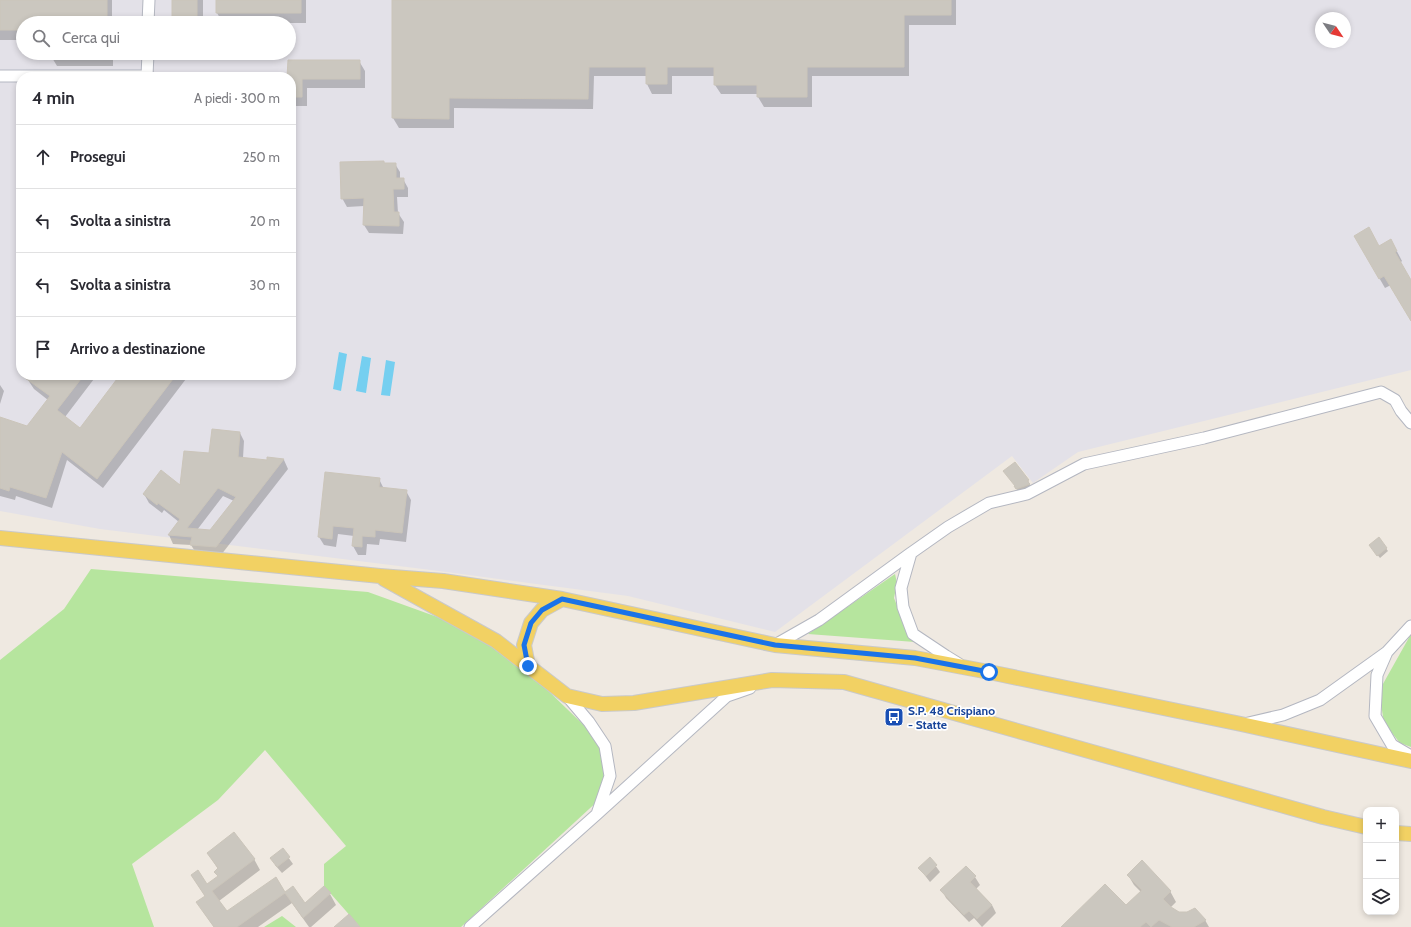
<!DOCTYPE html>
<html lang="it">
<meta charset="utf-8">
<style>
body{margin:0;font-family:Cabin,sans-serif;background:#f7f7f7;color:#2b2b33}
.controls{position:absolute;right:12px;bottom:12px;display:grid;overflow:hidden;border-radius:8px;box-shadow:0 2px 6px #0003}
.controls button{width:36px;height:36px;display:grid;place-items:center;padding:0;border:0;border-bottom:1px solid #e1e1e2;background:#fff;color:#2b2b33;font:20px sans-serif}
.compass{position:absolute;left:1315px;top:12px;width:36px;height:36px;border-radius:50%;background:#fff;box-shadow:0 2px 6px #0003;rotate:125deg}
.stop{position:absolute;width:12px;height:12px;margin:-9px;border:3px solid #1a73e8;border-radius:50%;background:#fff}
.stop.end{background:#1a73e8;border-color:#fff;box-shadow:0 1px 4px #0008}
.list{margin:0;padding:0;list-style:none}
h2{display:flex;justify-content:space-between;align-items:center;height:52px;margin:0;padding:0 16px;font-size:17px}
h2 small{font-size:13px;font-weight:400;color:#7c7c81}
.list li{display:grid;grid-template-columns:26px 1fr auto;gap:12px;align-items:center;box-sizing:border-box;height:64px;padding:0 16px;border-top:1px solid #e1e1e2}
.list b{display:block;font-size:15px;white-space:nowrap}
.list em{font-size:13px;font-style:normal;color:#7c7c81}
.icon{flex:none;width:22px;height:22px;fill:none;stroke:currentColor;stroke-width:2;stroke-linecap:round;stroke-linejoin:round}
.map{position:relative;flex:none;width:1411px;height:927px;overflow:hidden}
.search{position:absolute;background:#fff;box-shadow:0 2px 6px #0003;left:16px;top:16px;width:280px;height:44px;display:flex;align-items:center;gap:10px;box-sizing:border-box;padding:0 14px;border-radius:22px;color:#7c7c81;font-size:15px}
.panel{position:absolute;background:#fff;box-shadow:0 2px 6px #0003;left:16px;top:72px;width:280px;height:308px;border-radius:16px}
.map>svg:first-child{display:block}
</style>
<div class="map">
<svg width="1411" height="927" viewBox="0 0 1411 927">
<rect width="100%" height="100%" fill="#efe9e1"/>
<path fill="#e3e1e8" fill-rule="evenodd" d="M0 0H1411V370L1078 452 1033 483 1012 456 775 632 628 596 439 571 100 529 0 511ZM1321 18H1345V42H1321ZM23 23H289V53H23ZM21 77H291V375H21Z"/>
<path fill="#b6e59e" d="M91 569 368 592 465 627 536 679 596 737 607 764 601 798 461 927H360L324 886V864L346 846 265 750 218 800 132 864 154 927H0V660L64 609Z
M895 574 897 583 894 598 906 629 915 642 808 634Z
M1411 634V747L1400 743 1384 723 1379 691Z
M282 916 296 927H264Z"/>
<path fill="#75cff0" d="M339 352 347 354 341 391 333 389Z
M362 356 371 358 366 393 356 391Z
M386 360 395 362 390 396 381 395Z"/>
<path fill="#0003" fill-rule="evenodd" d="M0 0H112V23H23V40H0Z
M173 0H203V23H173Z
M217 0H306V23H223L217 13Z
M393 0H956V25H909V76H812V107H764L758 97V94H721L715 85V76H672V94H652L647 84V76H594L593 109 454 108V128H399L393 118Z
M51 53H113V66H57L51 56Z
M359 61 365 71V88H307V106H294L291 101V77H288Z
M384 162 385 164H395L400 172V179H403L408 188V197H397L398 213 404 222 403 234 369 233 364 225V206L347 207 342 198Z
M1355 236 1379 247 1391 240 1402 261 1400 263 1411 282V320L1391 285 1385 288Z
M32 375H97L65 417 80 429 122 375H189L103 488 67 460 52 508 16 496 15 500 0 496V418L28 427 48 400 34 389 28 380Z
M0 385 4 391 0 404Z
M240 433 244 441 243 458 268 461V458L284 460 288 469 221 555 196 553 191 545 173 544 169 535 179 522 164 510 162 513 149 503 144 494 181 487 210 455ZM223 496 234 501 210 531 197 530Z
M379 479 384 489 406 491 411 500 406 542 380 539 379 545 367 544 366 555H358L353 546 354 536 338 534 336 547 324 545 319 537Z
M1028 480 1031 487 1019 492 1015 487Z
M1379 539 1388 551 1380 558 1372 548Z
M283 850 293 864 282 873 275 865Z
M208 853 254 859 260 870 219 901 227 912 276 878 285 893 305 904 330 894 336 905 311 927H309L292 903 258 927H214L204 913 205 896 192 876 207 885 219 877 215 872 218 869Z
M930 858 940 872 930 882 919 868Z
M966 867 975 877 980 885 976 889 992 905 996 913 982 927 974 918 969 922 946 898 942 890Z
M1128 875 1170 891 1176 902 1170 908 1179 913 1205 920 1209 927H1063L1126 907 1141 892 1134 885Z"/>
<path fill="#cbc7bf" stroke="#cbc5ba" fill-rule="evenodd" d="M0 0H107V23H23V30H0Z
M172 0H197V23H172Z
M216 0H301V13H216Z
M392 0H951V15H904V67H807V97H757V85H714V67H667V84H646V67H589L588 99 449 98V119L392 118Z
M288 60H360V79H302V97H291V77H287Z
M384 161V163H396V178H404V189H393L394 212H399V226L363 225 364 198 341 199 340 162Z
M1369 227 1379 246 1391 239 1397 251 1395 252 1411 280V321L1384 276 1379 279 1354 236Z
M21 375H84L57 410 80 428 120 375H176L97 479 62 452 46 498 10 487 9 491 0 488V417L27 426 50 396Z
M212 429 240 432 238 457 267 460V457L284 459 216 547 190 545 192 537 168 535 180 519 158 503 157 505 143 494 161 470 180 485 184 451 209 453ZM218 488 236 497 210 530 187 528Z
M1015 462 1029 480 1027 481 1030 484 1016 489 1014 486H1015L1003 471Z
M325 472 380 478 379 487 407 490 402 533 375 530V537L362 536V547L352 546 354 528 333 526 332 539 318 537Z
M1379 537 1387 548 1377 556 1369 545Z
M234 832 255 859 212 891 227 911 276 877 285 892 293 886 305 903 324 886 331 893 303 918 285 893 237 927H214L196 902 205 896 191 875 198 870 207 884 218 876 214 872 218 868 207 853Z
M283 848 290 857 277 867 270 858Z
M930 857 937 865 926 876 918 868Z
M1142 860 1171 891 1163 899 1171 907 1179 912H1187L1195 908 1206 920 1194 927H1172L1159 920 1151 927 1146 922 1140 927H1061L1105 884 1126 905 1142 890 1127 875Z
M966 866 976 876 970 882 992 905 977 919 969 911 964 915 940 890Z
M349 914 360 927H334Z"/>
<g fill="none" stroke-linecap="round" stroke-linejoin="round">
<defs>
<path id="minor" d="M148 23 149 0
M0 76H147L148 53
M911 553 948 527 989 503 1027 494 1084 464 1204 438 1381 392 1395 400 1401 411 1411 423
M775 645 819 620 911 553 901 588 903 607 913 634 946 656 959 664
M1387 652 1377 675 1375 716 1392 745 1411 756
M567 696 589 722 605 746 610 776 597 814
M1244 724 1283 715 1320 700 1387 652 1411 626
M470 927 596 815 727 696 750 688"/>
<path id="major" d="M0 538 380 576 443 581 562 599 775 645 915 658 989 672 1241 724 1411 761
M384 579 496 641 567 696 602 704 634 703 772 680 844 682 1323 817 1366 827
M528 666 524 645 531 623 542 610 562 599
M1396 833 1411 834"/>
</defs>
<use href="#minor" stroke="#b4b7c1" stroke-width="13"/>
<use href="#major" stroke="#c9c9c9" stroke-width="16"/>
<use href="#minor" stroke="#fff" stroke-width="11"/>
<use href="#major" stroke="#f2d163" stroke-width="14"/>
</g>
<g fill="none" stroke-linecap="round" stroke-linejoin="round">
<path stroke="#1a73e8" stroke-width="5" d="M528 666 524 645 531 623 542 610 562 599 775 645 915 658 989 672"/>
</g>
<defs>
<symbol id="bus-square" viewBox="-11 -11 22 22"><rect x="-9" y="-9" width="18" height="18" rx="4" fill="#1a4fb4" stroke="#fff"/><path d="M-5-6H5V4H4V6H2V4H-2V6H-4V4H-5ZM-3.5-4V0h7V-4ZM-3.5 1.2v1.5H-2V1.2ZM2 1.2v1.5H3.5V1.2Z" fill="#fff"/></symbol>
</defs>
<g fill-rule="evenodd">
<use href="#bus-square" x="883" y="706" width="22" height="22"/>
</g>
<g text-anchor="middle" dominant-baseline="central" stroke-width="3.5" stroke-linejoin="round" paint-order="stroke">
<g font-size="12" font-weight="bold" fill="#164399" stroke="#fff" text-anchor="start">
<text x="908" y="710">S.P. 48 Crispiano<tspan x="908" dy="14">- Statte</tspan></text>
</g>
</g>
</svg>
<div class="controls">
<button>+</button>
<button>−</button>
<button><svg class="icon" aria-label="layers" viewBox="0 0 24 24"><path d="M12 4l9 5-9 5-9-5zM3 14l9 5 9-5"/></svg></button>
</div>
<svg class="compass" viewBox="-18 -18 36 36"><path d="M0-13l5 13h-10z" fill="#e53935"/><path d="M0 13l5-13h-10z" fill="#7c7c81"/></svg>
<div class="stop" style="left:989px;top:672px"></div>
<div class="stop end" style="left:528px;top:666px"></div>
<div class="search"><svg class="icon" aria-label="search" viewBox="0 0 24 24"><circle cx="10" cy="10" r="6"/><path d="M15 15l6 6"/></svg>Cerca qui</div>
<section class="panel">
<h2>4 min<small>A piedi · 300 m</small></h2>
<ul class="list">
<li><svg class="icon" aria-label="ahead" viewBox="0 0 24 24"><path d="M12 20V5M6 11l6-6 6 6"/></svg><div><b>Prosegui</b></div><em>250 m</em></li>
<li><svg class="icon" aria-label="left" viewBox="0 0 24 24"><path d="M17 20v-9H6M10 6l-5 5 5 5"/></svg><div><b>Svolta a sinistra</b></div><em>20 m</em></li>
<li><svg class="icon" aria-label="left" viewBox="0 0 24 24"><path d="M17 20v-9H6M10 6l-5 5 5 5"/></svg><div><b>Svolta a sinistra</b></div><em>30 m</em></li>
<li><svg class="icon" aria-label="arrive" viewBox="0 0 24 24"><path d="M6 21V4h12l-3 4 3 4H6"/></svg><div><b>Arrivo a destinazione</b></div></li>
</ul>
</section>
</div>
